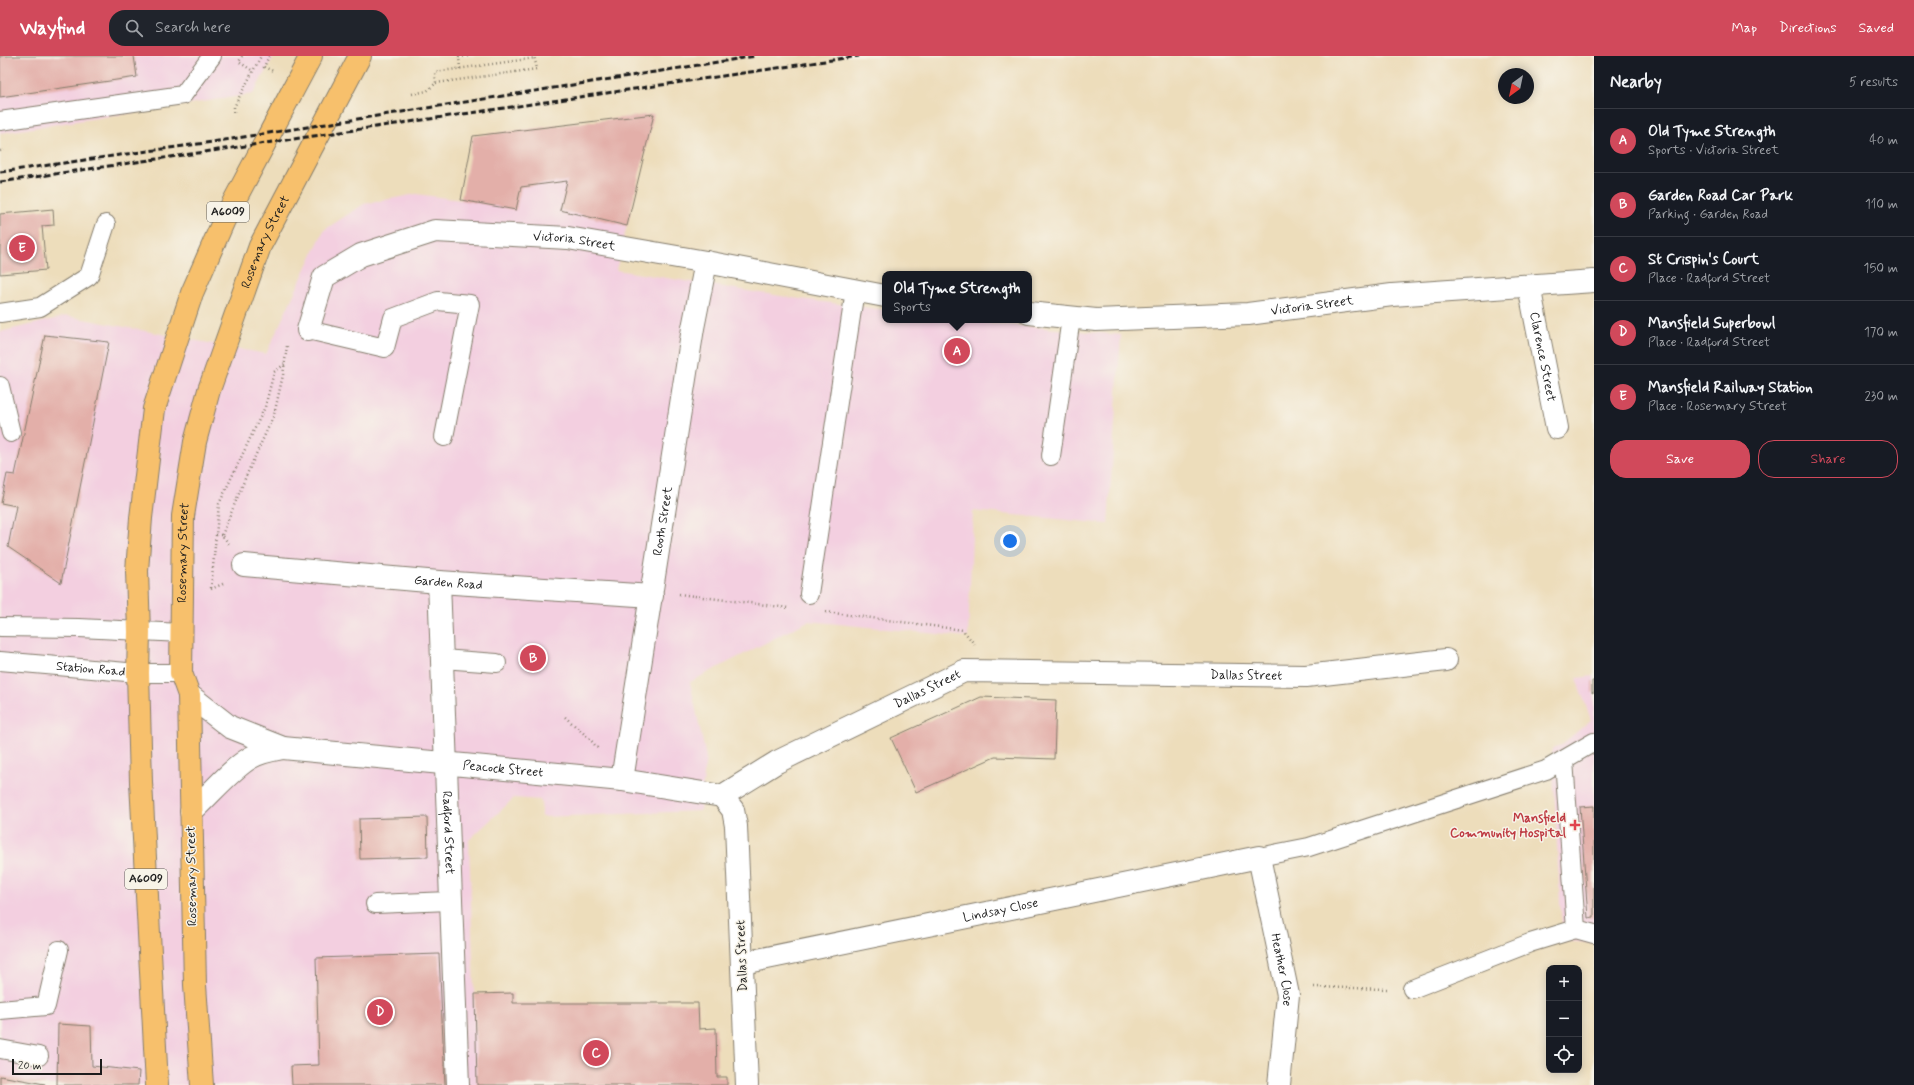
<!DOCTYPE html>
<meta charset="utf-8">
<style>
body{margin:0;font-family:Mynerve,sans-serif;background:#20242c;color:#f1f3f6}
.controls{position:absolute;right:12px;bottom:12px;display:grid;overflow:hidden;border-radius:8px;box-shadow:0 2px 10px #0003}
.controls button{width:36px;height:36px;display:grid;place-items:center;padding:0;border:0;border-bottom:1px solid #363941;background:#171b24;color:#f1f3f6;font:20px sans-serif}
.compass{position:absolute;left:1498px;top:12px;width:36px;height:36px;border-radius:50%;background:#171b24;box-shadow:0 2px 10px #0003;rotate:213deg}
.scale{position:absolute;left:12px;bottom:10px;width:90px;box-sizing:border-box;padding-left:4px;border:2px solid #1c1c1c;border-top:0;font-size:11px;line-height:14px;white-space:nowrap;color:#1c1c1c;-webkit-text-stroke:3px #f7f3e8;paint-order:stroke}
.you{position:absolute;left:1010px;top:485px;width:14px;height:14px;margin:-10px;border:3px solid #fff;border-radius:50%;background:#1a73e8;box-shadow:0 0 0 6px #1a73e833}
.badge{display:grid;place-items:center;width:26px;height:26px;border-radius:50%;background:#d1495b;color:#fff;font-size:13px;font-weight:700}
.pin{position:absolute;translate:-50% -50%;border:2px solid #fff;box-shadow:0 1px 4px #0006}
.popup{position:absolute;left:882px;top:215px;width:150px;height:52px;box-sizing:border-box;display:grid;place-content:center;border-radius:8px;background:#171b24;filter:drop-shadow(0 1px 3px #0005);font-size:13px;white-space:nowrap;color:#9ea1a6}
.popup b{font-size:15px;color:#f1f3f6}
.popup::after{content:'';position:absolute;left:50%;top:100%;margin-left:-8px;border:8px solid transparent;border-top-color:#171b24}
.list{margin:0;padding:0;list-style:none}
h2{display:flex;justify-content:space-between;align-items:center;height:52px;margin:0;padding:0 16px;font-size:17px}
h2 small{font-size:13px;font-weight:400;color:#9ea1a6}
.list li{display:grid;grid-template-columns:26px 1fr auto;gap:12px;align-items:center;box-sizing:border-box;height:64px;padding:0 16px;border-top:1px solid #363941}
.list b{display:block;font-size:15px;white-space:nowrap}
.list p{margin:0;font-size:13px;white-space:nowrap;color:#9ea1a6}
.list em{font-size:13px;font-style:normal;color:#9ea1a6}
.actions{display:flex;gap:8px;padding:12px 16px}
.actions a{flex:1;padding:9px 0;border:1px solid #d1495b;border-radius:16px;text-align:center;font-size:14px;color:#d1495b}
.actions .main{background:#d1495b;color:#fff}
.icon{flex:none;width:22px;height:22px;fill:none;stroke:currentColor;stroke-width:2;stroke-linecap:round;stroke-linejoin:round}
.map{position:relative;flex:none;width:1594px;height:1029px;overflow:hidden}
header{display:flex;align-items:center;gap:24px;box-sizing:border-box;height:56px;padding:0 20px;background:#d1495b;color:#fff}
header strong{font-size:19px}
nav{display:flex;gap:22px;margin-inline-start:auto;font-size:14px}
.search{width:280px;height:36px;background:#20242c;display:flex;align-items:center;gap:10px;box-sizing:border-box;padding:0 14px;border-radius:16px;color:#9ea1a6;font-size:15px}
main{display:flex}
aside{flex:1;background:#171b24}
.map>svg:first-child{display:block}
</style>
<header>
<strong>Wayfind</strong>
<div class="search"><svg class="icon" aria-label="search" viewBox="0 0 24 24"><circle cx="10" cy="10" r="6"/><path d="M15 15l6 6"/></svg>Search here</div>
<nav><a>Map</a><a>Directions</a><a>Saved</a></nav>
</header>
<main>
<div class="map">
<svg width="1594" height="1029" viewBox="0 0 1594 1029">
<rect width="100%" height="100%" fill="#f7f3e8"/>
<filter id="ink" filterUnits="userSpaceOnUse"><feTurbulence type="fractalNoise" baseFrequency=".025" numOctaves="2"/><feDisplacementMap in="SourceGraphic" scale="8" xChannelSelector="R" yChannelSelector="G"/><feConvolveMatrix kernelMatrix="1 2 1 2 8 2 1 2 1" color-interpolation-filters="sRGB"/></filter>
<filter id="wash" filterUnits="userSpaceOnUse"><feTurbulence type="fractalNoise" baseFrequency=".012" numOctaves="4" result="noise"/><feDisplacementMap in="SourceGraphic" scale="16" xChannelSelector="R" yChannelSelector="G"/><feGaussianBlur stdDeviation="0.9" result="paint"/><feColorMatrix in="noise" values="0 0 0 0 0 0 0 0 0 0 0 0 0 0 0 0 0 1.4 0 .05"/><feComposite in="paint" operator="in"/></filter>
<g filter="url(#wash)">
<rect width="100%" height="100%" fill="#edddbb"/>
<path fill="#f3cfe0" d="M0 0H274L253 38 0 77Z
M654 58 616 214 793 242 885 254V264H958L1121 279 1108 468 973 455 968 581 808 565 690 626 706 701 700 755 542 761 541 744 514 742 469 784 477 1029H0V276L67 260 266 298 324 174 364 148 416 138 461 144 473 80Z
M1594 620V887L1564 885 1560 847 1552 692 1561 689 1591 664 1576 622Z"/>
<g id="blocks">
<path fill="#e3afa9" d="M0 0H134L137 21 0 41Z
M654 58 627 170 560 154 567 125 521 131 516 154 461 144 473 80Z
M53 153 54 169 42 170 46 214 0 218V158Z
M45 279 109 286 61 527 8 491 16 450 1 447 7 418 15 419Z
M1592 625H1594V636L1592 637Z
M981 641 1056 644 1054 703 995 701 916 736 891 682Z
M1594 750V861L1588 862 1580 751Z
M427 761 428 801 360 803 359 763Z
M439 898 445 1029H292L291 1010 319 1009 316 902Z
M513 937V947H698L699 973 716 972 717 1021H727V1029H477L475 938Z
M58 968 91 970 92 1010 139 1015 138 1029H57Z
M0 1020 45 1028V1029H0Z"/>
</g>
</g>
<g filter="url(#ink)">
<use href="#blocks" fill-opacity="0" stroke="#847c6c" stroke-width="1"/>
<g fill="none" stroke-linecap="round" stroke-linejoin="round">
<defs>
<g id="lane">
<path d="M0 65 183 39 212 0"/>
<path d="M0 257 40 251 89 220 106 168"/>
<path d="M308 274 385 292 393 262 438 245 470 248 444 381"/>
<path d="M0 330 11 377"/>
<path d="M1051 400 1071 262"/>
<path d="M809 538 855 234"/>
<path d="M0 571 79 572 182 577"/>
<path d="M442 603 497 607"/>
<path id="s1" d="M0 605 138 617H181"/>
<path d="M1564 704 1576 873 1594 878"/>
<path d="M1259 801 1309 791 1546 714 1594 686"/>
<path d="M375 848 450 845"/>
<path d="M1412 933 1530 887 1576 873"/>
<path d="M0 954 46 950 59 894"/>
<path d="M0 993 39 1000"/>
</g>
<g id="street">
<path id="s2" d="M1529 230 1557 372"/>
<path id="s3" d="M1029 257 1096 264 1248 258 1392 239 1594 225"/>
<path id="s4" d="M308 274 324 221 361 199 435 175 568 182 706 206 885 240"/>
<path id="s5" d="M244 509 439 526 652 540"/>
<path id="s6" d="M439 526C446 693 451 861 458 1029"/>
<path id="s7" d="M189 639 230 671 283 692 622 724 722 740"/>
<path id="s8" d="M622 724 693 272 706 206"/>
<path d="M191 756C209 740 230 714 250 702 260 696 272 694 283 692"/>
<path id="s9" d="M743 907 1259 801 1288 939 1279 1029"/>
<path id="s10" d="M747 1029 736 770 733 754 722 740 777 706 964 615 1306 620 1446 604"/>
</g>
<g id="highway">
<path d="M157 1029 141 726 138 617 139 576 137 515 141 462 154 353 192 237 224 164 311 0"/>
<path id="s11" d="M202 1029 195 929 189 639 181 617 183 460 195 386 209 334 260 190 360 0"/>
</g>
</defs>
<use href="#lane" stroke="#847c6c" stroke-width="20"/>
<use href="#street" stroke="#847c6c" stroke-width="24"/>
<use href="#highway" stroke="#847c6c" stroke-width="24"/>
<path stroke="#847c6c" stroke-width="2.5" stroke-dasharray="1 3" stroke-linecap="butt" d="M242 0 239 6 253 15
M269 0 264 11 273 15
M460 13 459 1 469 0
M436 27 537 13 534 0
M412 38 427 35 436 27 435 16 535 2
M234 56V51L261 0
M0 95 4 94
M216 479H222L229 488
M222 479 247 418 274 359 283 319 287 290
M211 532 219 448 265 351 274 316 285 308
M211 533 225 527
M679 538 789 552
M826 556 963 574 975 589
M565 661 590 683 599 694
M1314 931 1387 933"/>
<use href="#lane" stroke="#fff" stroke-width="18"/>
<use href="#street" stroke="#fff" stroke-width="22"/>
<use href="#highway" stroke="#f7c06c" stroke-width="22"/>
<path stroke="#1c1c1c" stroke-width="3" stroke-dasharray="6 3" stroke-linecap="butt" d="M0 116 212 86 756 0
M0 126 859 0"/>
</g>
</g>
<path fill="#e0444e" stroke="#f7f3e8" stroke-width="1.5" d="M1573 763h4v4h4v4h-4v4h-4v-4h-4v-4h4z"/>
<g text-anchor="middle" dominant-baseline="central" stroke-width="3" stroke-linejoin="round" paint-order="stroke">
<g fill="#f7f3e8" stroke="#5e5c59" stroke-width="1">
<rect x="207" y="146" width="42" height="20" rx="3"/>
<rect x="125" y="813" width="42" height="20" rx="3"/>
</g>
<g font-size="12" font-weight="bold" fill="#1c1c1c">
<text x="228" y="156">A6009</text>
<text x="146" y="823">A6009</text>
</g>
<g font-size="13" fill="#1c1c1c" stroke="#f7f3e8">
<text stroke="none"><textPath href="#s4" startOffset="316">Victoria Street</textPath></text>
<text stroke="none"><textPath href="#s11" startOffset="858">Rosemary Street</textPath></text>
<text stroke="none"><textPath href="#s3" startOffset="284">Victoria Street</textPath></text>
<text stroke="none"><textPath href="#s2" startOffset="72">Clarence Street</textPath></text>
<text stroke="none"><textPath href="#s8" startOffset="262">Rooth Street</textPath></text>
<text stroke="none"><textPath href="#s11" startOffset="534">Rosemary Street</textPath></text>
<text stroke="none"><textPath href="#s5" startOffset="205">Garden Road</textPath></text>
<text stroke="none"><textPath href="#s1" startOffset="91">Station Road</textPath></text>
<text stroke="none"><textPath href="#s10" startOffset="848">Dallas Street</textPath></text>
<text stroke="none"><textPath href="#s10" startOffset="525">Dallas Street</textPath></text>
<text stroke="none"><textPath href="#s7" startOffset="330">Peacock Street</textPath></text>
<text stroke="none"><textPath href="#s6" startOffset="251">Radford Street</textPath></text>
<text transform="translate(192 820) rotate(-91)">Rosemary Street</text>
<text stroke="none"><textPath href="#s9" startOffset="263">Lindsay Close</textPath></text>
<text transform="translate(742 900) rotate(-92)">Dallas Street</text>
<text stroke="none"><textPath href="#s9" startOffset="642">Heather Close</textPath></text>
</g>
<g font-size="13" font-weight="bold" fill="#be3a42" stroke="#f7f3e8" text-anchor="end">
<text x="1566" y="762">Mansfield<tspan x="1566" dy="15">Community Hospital</tspan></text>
</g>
</g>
</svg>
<div class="controls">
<button>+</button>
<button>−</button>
<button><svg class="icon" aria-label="locate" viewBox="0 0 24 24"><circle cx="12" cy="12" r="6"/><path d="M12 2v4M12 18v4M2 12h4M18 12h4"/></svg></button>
</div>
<svg class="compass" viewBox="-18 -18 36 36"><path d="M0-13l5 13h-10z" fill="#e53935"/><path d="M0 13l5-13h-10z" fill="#9ea1a6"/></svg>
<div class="scale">20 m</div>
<div class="you"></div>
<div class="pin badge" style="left:957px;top:295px">A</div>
<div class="popup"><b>Old Tyme Strength</b>Sports</div>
<div class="pin badge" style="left:533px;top:602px">B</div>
<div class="pin badge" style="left:596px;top:997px">C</div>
<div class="pin badge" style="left:380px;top:956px">D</div>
<div class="pin badge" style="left:22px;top:192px">E</div>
</div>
<aside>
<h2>Nearby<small>5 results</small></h2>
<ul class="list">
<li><span class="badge">A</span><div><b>Old Tyme Strength</b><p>Sports · Victoria Street</p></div><em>40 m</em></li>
<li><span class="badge">B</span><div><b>Garden Road Car Park</b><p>Parking · Garden Road</p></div><em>110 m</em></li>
<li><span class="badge">C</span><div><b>St Crispin's Court</b><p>Place · Radford Street</p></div><em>150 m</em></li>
<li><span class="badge">D</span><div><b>Mansfield Superbowl</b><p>Place · Radford Street</p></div><em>170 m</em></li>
<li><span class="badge">E</span><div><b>Mansfield Railway Station</b><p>Place · Rosemary Street</p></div><em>230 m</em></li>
</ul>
<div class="actions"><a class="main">Save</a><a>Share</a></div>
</aside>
</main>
